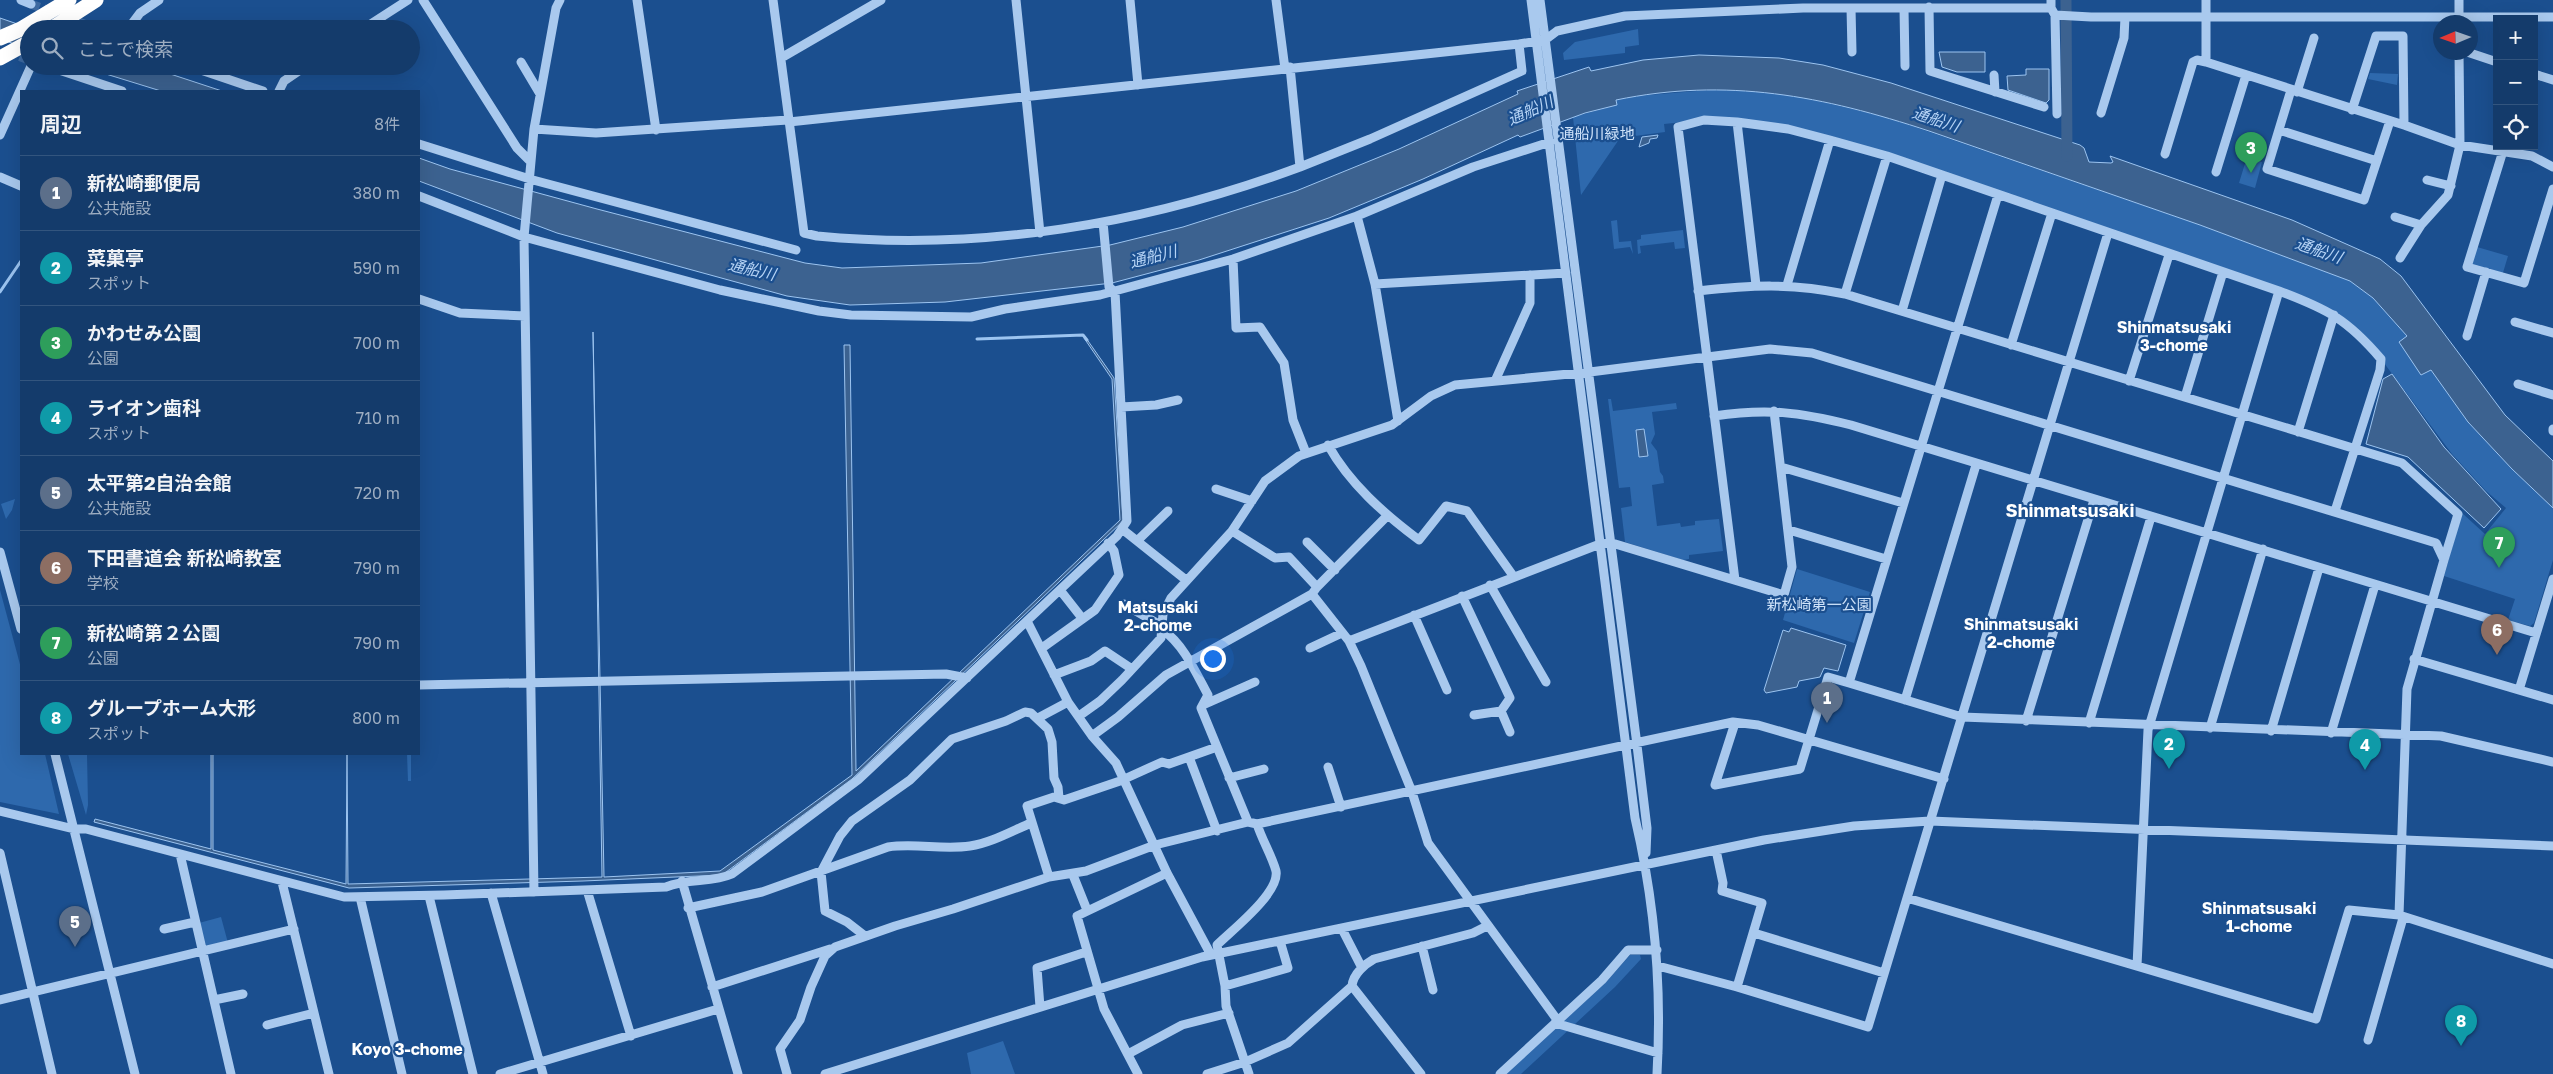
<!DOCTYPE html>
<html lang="ja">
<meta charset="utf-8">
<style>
body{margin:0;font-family:"Golos Text","Noto Sans JP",sans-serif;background:#214673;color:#f1f3f6}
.controls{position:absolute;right:15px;top:15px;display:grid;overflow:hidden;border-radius:0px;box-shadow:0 5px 20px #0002}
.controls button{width:45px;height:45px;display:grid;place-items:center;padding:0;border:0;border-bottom:1px solid #33557e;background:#143b6b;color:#f1f3f6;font:25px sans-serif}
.compass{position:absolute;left:2433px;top:15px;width:45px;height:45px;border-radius:50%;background:#143b6b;box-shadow:0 5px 20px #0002;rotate:268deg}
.you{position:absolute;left:1212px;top:658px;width:18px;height:18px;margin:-12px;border:4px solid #fff;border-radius:50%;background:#1a73e8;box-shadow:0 0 0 8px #1a73e833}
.badge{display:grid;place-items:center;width:32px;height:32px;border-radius:50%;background:#ffd166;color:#fff;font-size:16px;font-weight:700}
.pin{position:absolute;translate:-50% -41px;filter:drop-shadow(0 1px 2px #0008)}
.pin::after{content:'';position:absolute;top:26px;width:18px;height:15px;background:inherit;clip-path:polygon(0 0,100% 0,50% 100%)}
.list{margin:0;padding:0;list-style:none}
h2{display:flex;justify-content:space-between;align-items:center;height:65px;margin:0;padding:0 20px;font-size:21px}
h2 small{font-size:16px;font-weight:400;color:#9dadc1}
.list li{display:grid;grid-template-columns:32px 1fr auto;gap:15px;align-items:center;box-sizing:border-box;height:75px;padding:0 20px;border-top:1px solid #33557e}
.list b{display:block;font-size:19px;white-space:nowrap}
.list p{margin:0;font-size:16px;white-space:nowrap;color:#9dadc1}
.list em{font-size:16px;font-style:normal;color:#9dadc1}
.icon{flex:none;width:28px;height:28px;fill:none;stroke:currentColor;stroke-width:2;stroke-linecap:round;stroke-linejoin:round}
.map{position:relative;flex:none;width:2553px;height:1074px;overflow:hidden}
.search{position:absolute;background:#143b6b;box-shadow:0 5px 20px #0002;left:20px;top:20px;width:400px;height:55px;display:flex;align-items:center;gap:12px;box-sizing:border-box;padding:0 18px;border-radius:28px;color:#9dadc1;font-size:19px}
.panel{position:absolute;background:#143b6b;box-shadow:0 5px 20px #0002;left:20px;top:90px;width:400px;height:665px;border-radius:0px}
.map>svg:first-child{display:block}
</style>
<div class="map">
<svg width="2553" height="1074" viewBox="0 0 2553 1074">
<rect width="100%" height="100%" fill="#1b4f8f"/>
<path fill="#2e69ad" d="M1638 29 1639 45 1625 47V53L1564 60 1563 53 1575 42Z
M2370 73 2398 74 2397 85 2368 79Z
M1709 90H1741L1789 94 1886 117 2200 225 2350 281 2373 298 2407 336 2421 375 2431 370 2468 422 2512 469 2553 508V560L2534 623 2530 626 2508 620 2515 599 2444 576 2462 513 2485 534 2506 508 2486 491 2452 454 2381 359 2322 309 1830 140 1704 120 1664 124 1665 132 1620 138 1581 195 1573 117 1617 105 1616 100 1636 96Z
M2247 157 2262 162 2255 188 2239 183Z
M1617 220 1619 242 1631 241 1633 254 1630 247 1614 249 1611 221Z
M1683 230 1685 248 1675 249 1674 242 1640 246 1641 253 1638 254 1637 240 1641 239V235Z
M2477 247 2508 256 2502 276 2471 267Z
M1608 399H1611L1613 411 1676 403 1677 409 1652 412 1655 434 1651 443 1657 451 1660 472 1663 476 1664 483 1652 485 1657 526 1680 523 1681 527 1695 525V521L1719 519 1723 551 1689 555V559L1683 560 1625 542 1621 508 1632 506 1630 487 1619 488Z
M15 499 12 510 6 519 1 504Z
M1797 569 1870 592 1854 643 1783 620Z
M0 590 21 668V754H45L59 814 0 802Z
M68 754H87L88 805 86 815Z
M407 754H411V781H408Z
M221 917 228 943 206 948 199 923Z
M1630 955H1640L1641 959 1615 987 1521 1074H1505L1607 981Z
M1003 1041 1015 1074H971L967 1053Z"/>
<path fill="#3c6290" stroke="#9cc4f0" d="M0 18 32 29H29V49L0 39Z
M1939 52H1985V72H1957L1942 67Z
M1699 55 1779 58 1823 65 1891 83 2080 145 2084 148 2089 162 2111 163 2113 162 2110 156 2292 220 2380 259 2401 276 2505 415 2553 461V508L2512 469 2468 422 2431 370 2421 375 2399 342 2407 336 2373 298 2350 281 2200 225 1929 131C1823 96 1727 77 1616 100L1617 105 1585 113 1520 137 1518 135 1423 179 1329 218 1199 260 1112 283 945 302 850 305 787 296 557 233 419 181V158L450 169 597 209 805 263 842 268 981 263 1110 245 1183 227 1252 205 1296 191 1399 149 1518 94 1517 91 1589 67 1591 71 1643 60Z
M80 66H146L222 91H161Z
M2026 69H2049V100L2046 103 2008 90 2007 76 2026 75Z
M1658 135 1657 138 1650 139 1649 143 1639 147 1642 137Z
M593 332 604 877 720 871 852 775 844 345H850L856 771 1120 520 1112 379 1084 338H1086L1114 378 1123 521 852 779 722 875 583 881 349 888 94 822 95 819 211 849V754H213V850L346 884 347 754 348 884 602 877Z
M2392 374 2444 447 2501 509 2484 528 2408 457 2366 444 2383 379Z
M1644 429 1648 456 1639 457 1636 430Z
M1791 628 1846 645 1838 671 1824 668 1820 677 1799 681 1797 687 1766 693 1764 690 1783 630 1789 632Z"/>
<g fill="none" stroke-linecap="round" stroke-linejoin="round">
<path stroke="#9cc4f0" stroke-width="3" d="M0 292 21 261
M977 339 1083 335 1087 340"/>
<path stroke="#3c6290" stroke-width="11" d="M2066 0 2067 156"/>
<path stroke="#3d69a0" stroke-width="9" stroke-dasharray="9 4.5" stroke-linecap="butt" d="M31 4 52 12
M66 17 92 27
M7 52 29 60"/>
<path stroke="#a9c9ee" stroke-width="9" d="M21 0 31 4
M423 0 517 148 530 161
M637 0 656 130
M773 0 804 233 817 236C981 252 1146 224 1300 167L1290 67
M1016 0 1040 233
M1130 0 1138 85
M1276 0 1285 69
M1531 0 1635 818C1655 903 1662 987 1657 1074
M1540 0 1636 737 1647 828 1646 853
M2051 0V8L2055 15 2091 17H2553
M2206 0V62L2404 125 2460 145 2532 156 2553 167
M1929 7 1930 71 2044 107
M1851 8 1852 52
M1904 8 1905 66
M2055 15 2057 114
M2459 22V0
M92 27 97 29
M128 29 140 13 159 0
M363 29 408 0
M2467 52 2497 62
M781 58 881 0
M521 62 540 94
M47 66 122 91
M189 66 263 91
M2534 74 2553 80
M1994 75 1995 92
M2291 90 2267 169 2364 200 2390 121
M279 91 284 81 306 66
M2297 92 2314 38
M2352 110 2376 36H2403L2404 125
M2101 113 2124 38 2125 17
M789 122 1519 44 1545 40 1557 31 1625 16 1803 8H2051
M1737 122 1756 285
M534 129 596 133 788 120
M2279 130 2377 161
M0 135 31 66
M419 144 533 180 796 250
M2503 151 2467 267 2524 283 2553 189
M2165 154 2193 62 2197 60 2206 62
M1300 167 1370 139 1522 71 1519 44
M2216 172 2246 75
M0 177 21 186
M2427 180 2451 186
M1998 195 1849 683 1962 717 2441 736 2553 762
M419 196 524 237 720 290 819 311 851 315 971 317 1005 309 1100 295 1233 259 1357 216 1375 284 1398 421
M1357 216 1473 167 1550 142
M2395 217 2421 225
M2400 258 2421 225 2448 195 2460 145 2459 52
M1233 259 1236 328 1260 327 1284 363 1293 420 1306 453
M1375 284 1566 273
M1787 285 1830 140
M1698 291C1752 285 1791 283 1845 294L2402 463 2458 514 2444 560
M1845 294 1887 156
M419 299 460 313 525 316
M1902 311 1942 175
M2515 322 2553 333
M2467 336 2486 272
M2011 345 2052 213
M1495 381 1530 303V275
M2129 381 2169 255
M2518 384 2553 395
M2185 397 2223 272
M1121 407 1156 405 1178 400
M1714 416C1767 408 1799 412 1851 425L2536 633
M2553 429V431
M2298 432 2334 315
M1328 445C1350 484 1383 513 1419 540L1446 506 1467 511 1514 577
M1781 467 1903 503
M1216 489 1252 501
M1122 529 1186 580
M1789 530 1886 559
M1232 531 1275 558 1289 557 1317 587 1312 594 1349 641 1361 666 1412 792 1428 843 1558 1021
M1138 540 1168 511
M1307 542 1335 570
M0 552 21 629
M1735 580 1678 127 1704 120 1737 122 1788 129 1830 140 1887 156 2279 291C2327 309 2347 319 2381 359L2380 370 2335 511
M1490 585 1546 682
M1317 587 1387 516
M1060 590 1082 618
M1462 596 1510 698 1501 711 1510 732
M1124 604 1160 625
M1414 615 1447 690
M1027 621 1068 702 1092 736 1116 763 1167 873 1211 955
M1163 630C1184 645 1196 673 1208 695L1201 708 1248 822
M1349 641 1600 544 1612 543 1784 595 1792 567 1774 411
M1042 648 1095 610 1119 575 1114 551 1108 543
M1310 648 1342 633
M2414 659 2553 700
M1054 675 1091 661 1105 651 1132 669
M419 685 946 674 967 678
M2519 690 2553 579
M1905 700 1976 465
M1203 705 1255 682
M1474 715 1501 711
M1079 716 1100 701 1122 680 1161 638 1163 614 1171 598 1232 531 1265 481 1299 456 1392 425 1431 396 1455 385 1590 372 1770 349 1812 353 2436 543 2444 560 2407 689 2399 915 2553 964
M1038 718 1068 702
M2026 721 2094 500
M1735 723 1715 785 1800 769 1828 677 1849 683
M2089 723 2151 517
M2210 728 2263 549
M2271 731 2319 568
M2331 733 2375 585
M1092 736 1118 717 1166 675 1312 594
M55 754 135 1074
M1189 757 1217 831
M1328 767 1341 807
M1229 778 1264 769
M0 811 74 829H86L344 897 444 895 666 887C688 878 712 883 732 874L858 780 1117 536 1127 521 1115 292 1109 287 1103 222
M1257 824 1733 722 1758 725 1944 779
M1716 850 1723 883 1722 891 1762 903 1737 987
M0 853 52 1074
M180 854 231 1074
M1073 875 1087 910
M1049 877 1027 806 1054 797 1064 800 1120 781 1162 762 1169 764 1217 747
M682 881 738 1074
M282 882 329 1074
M587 890 631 1036
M534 892 524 237 534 129 556 8 560 0
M491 893 543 1074
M429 896 473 1074
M360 897 402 1074
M1907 898 2316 1019 2349 910 2399 915
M688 908 762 892 888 847C915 843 943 850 970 846 991 843 1012 831 1031 823
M164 929 195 922
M1342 929 1362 968
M1754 933 1884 973
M865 936 847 922 825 911 821 872 840 836 852 821 910 780 952 739 1006 721 1025 712 1031 713 1048 729 1052 742 1054 778 1058 787 1059 798
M1422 946 1433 990
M1658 966 1737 987 1868 1027 2108 233
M2137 966 2148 730 2279 291
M1225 986 1288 968 1280 941
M1352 986 1421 1074
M712 987 830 949
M0 1000 294 929
M214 1000 243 994
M1040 1007 1037 968 1086 952
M1555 1023 1658 1053
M267 1025 314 1013
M2368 1040 2403 918
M1128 1054 1182 1025 1229 1013
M500 1074 718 1009
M787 1074 780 1049 800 1020 811 987 825 956 835 947 895 926 953 909 1049 877 1086 871 1155 845 1248 822 1257 824C1262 840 1272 856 1276 871 1280 893 1231 931 1217 945L1225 986 1226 1006 1249 1074
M825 1074 1202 957 1764 840 1854 826 1930 821 2553 846
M1138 1074 1104 1009 1077 916 1167 873
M1207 1074 1245 1062 1288 1043 1352 986C1353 974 1365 964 1374 959L1473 933 1487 926
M1500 1074 1602 980 1628 950H1657"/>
<path stroke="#fff" stroke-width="15" d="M51 29 96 0
M0 38 21 29 69 0
M0 58 29 42"/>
</g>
<g text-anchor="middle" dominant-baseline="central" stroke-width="4.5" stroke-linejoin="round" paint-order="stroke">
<g font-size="15" fill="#cfe3fa" stroke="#1b4f8f">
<text x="1597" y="133">通船川緑地</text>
<text x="1819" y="604">新松崎第一公園</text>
</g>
<g font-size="16" font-style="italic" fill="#b5d3f5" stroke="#1b4f8f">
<text transform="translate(1530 110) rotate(-24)">通船川</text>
<text transform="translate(1936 119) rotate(18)">通船川</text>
<text transform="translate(2319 250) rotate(19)">通船川</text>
<text transform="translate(1153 256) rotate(-14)">通船川</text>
<text transform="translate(752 269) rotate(13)">通船川</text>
</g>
<g font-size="16" font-weight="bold" fill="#fff" stroke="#1b4f8f">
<text x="2174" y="327">Shinmatsusaki<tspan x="2174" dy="18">3-chome</tspan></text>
<text x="1158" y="607">Matsusaki<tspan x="1158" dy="18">2-chome</tspan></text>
<text x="2021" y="624">Shinmatsusaki<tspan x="2021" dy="18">2-chome</tspan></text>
<text x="2259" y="908">Shinmatsusaki<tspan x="2259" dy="18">1-chome</tspan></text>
<text x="407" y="1049">Koyo 3-chome</text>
</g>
<g font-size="18" font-weight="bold" fill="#fff" stroke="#1b4f8f">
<text x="2070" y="510">Shinmatsusaki</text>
</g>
</g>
</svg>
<div class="controls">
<button>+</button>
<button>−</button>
<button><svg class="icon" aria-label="locate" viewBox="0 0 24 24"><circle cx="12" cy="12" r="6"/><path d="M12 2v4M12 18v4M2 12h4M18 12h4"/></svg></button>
</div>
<svg class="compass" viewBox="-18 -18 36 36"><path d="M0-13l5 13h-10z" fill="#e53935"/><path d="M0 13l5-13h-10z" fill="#9dadc1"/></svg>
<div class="you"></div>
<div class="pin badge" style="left:1827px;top:723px;background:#5c6f8a">1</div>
<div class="pin badge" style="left:2169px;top:769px;background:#0f9aa8">2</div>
<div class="pin badge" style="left:2251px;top:173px;background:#2e9e5b">3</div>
<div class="pin badge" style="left:2365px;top:770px;background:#0f9aa8">4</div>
<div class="pin badge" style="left:75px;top:947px;background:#5c6f8a">5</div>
<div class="pin badge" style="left:2497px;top:655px;background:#8d6e63">6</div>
<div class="pin badge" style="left:2499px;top:568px;background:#2e9e5b">7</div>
<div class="pin badge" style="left:2461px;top:1046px;background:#0f9aa8">8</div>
<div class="search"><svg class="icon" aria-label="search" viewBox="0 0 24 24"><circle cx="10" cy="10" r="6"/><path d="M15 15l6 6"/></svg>ここで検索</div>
<section class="panel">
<h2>周辺<small>8件</small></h2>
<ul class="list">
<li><span class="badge" style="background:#5c6f8a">1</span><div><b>新松崎郵便局</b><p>公共施設</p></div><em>380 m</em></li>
<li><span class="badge" style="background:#0f9aa8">2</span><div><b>菜菓亭</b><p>スポット</p></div><em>590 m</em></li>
<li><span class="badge" style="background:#2e9e5b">3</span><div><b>かわせみ公園</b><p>公園</p></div><em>700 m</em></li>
<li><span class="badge" style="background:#0f9aa8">4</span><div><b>ライオン歯科</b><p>スポット</p></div><em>710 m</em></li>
<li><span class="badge" style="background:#5c6f8a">5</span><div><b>太平第2自治会館</b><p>公共施設</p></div><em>720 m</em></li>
<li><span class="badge" style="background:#8d6e63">6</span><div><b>下田書道会 新松崎教室</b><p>学校</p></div><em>790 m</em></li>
<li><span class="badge" style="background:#2e9e5b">7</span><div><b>新松崎第２公園</b><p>公園</p></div><em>790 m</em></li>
<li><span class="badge" style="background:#0f9aa8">8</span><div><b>グループホーム大形</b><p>スポット</p></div><em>800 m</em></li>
</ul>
</section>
</div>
